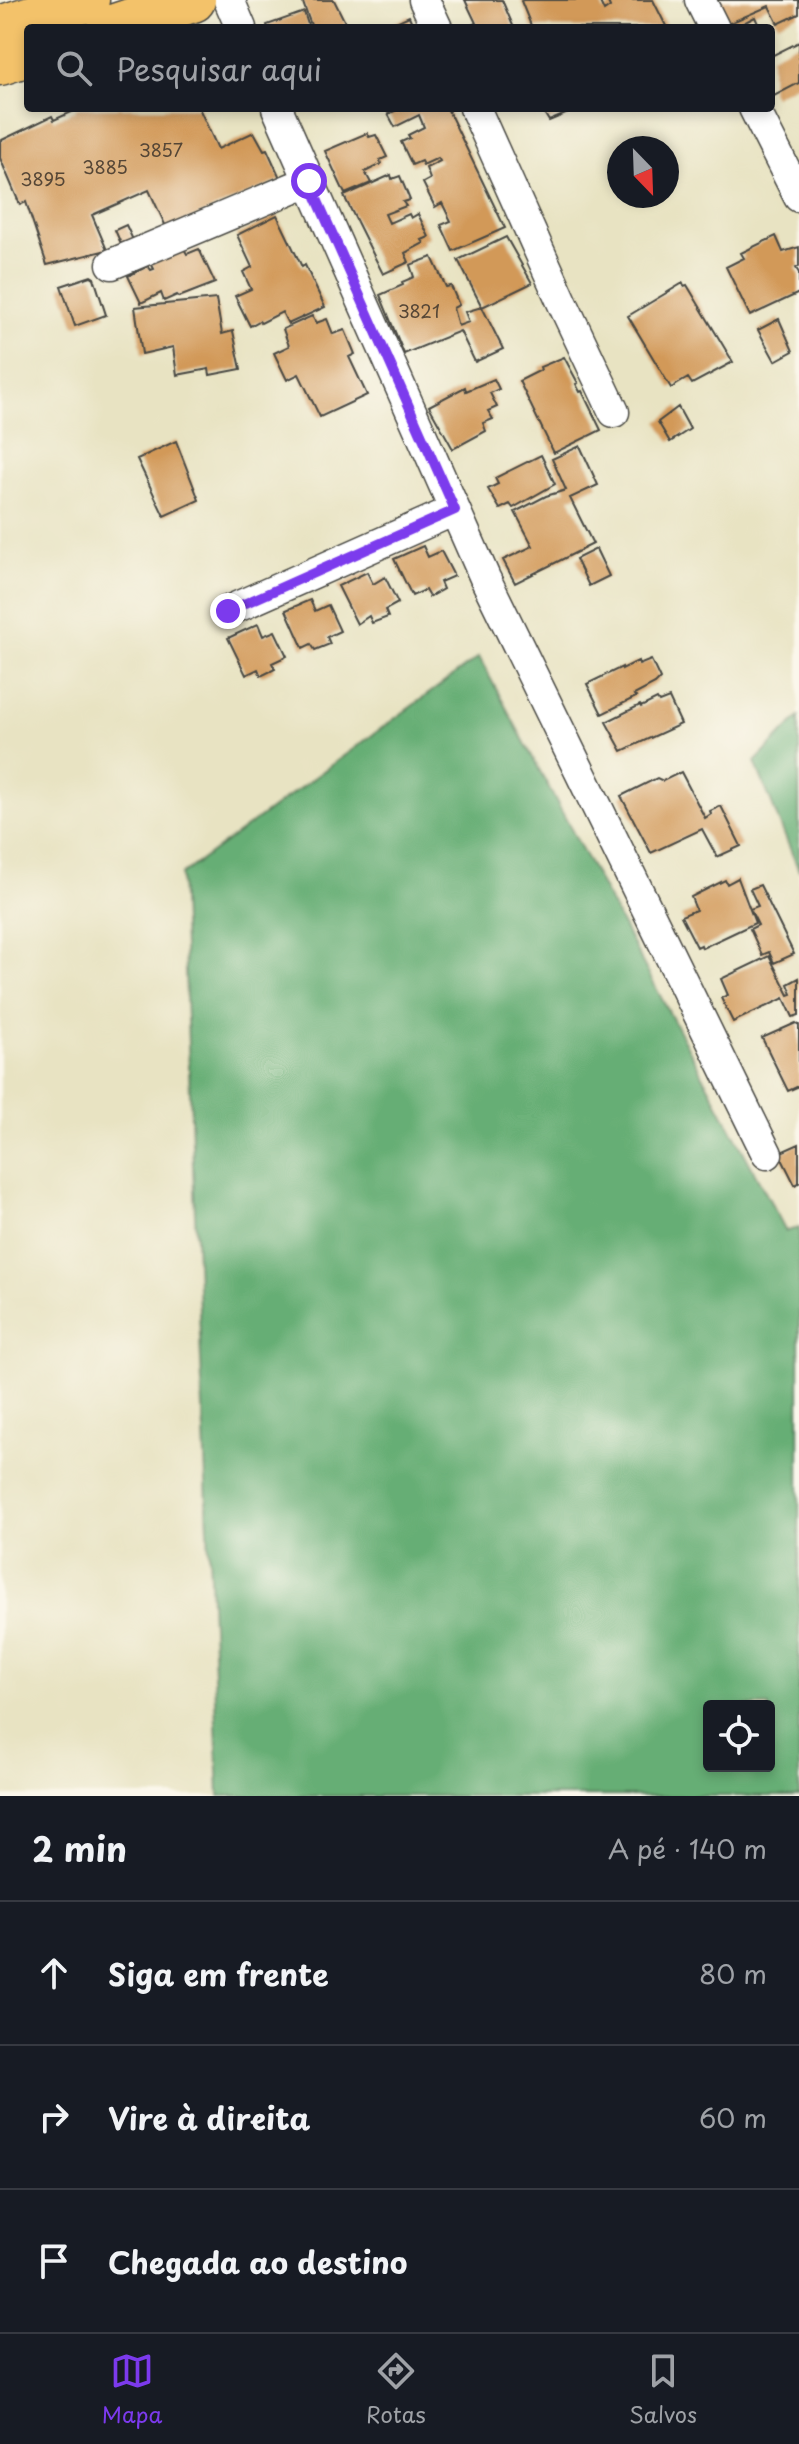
<!DOCTYPE html>
<html lang="pt">
<meta charset="utf-8">
<style>
body{margin:0;font-family:"Playpen Sans",sans-serif;background:#20242c;color:#f1f3f6}
.controls{position:absolute;right:24px;bottom:24px;display:grid;overflow:hidden;border-radius:8px;box-shadow:0 4px 12px #0003}
.controls button{width:72px;height:72px;display:grid;place-items:center;padding:0;border:0;border-bottom:2px solid #363941;background:#171b24;color:#f1f3f6;font:40px sans-serif}
.compass{position:absolute;left:607px;top:136px;width:72px;height:72px;border-radius:50%;background:#171b24;box-shadow:0 4px 12px #0003;rotate:157deg}
.stop{position:absolute;width:24px;height:24px;margin:-18px;border:6px solid #7c3aed;border-radius:50%;background:#fff}
.stop.end{background:#7c3aed;border-color:#fff;box-shadow:0 2px 8px #0008}
.list{margin:0;padding:0;list-style:none}
h2{display:flex;justify-content:space-between;align-items:center;height:104px;margin:0;padding:0 32px;font-size:34px}
h2 small{font-size:26px;font-weight:400;color:#9ea1a6}
.list li{display:grid;grid-template-columns:52px 1fr auto;gap:24px;align-items:center;box-sizing:border-box;height:144px;padding:0 32px;border-top:2px solid #363941}
.list b{display:block;font-size:30px;white-space:nowrap}
.list em{font-size:26px;font-style:normal;color:#9ea1a6}
.icon{flex:none;width:44px;height:44px;fill:none;stroke:currentColor;stroke-width:2;stroke-linecap:round;stroke-linejoin:round}
.map{position:relative;flex:none;width:799px;height:1796px;overflow:hidden}
.search{position:absolute;background:#171b24;box-shadow:0 4px 12px #0003;left:24px;right:24px;top:24px;height:88px;display:flex;align-items:center;gap:20px;box-sizing:border-box;padding:0 28px;border-radius:8px;color:#9ea1a6;font-size:30px}
.sheet{height:536px;background:#171b24}
nav{display:flex;justify-content:space-around;align-items:center;box-sizing:border-box;height:112px;border-top:2px solid #363941;background:#171b24;font-size:22px;color:#9ea1a6}
nav a{display:grid;justify-items:center;gap:4px}
nav .on{color:#7c3aed}
.map>svg:first-child{display:block}
</style>
<div class="map">
<svg width="799" height="1796" viewBox="0 0 799 1796">
<rect width="100%" height="100%" fill="#fbf7ec"/>
<filter id="ink" filterUnits="userSpaceOnUse"><feTurbulence type="fractalNoise" baseFrequency=".0125" numOctaves="2"/><feDisplacementMap in="SourceGraphic" scale="16" xChannelSelector="R" yChannelSelector="G"/><feConvolveMatrix kernelMatrix="1 2 1 2 8 2 1 2 1" color-interpolation-filters="sRGB"/></filter>
<filter id="wash" filterUnits="userSpaceOnUse"><feTurbulence type="fractalNoise" baseFrequency=".006" numOctaves="4" result="noise"/><feDisplacementMap in="SourceGraphic" scale="32" xChannelSelector="R" yChannelSelector="G"/><feGaussianBlur stdDeviation="1.8" result="paint"/><feColorMatrix in="noise" values="0 0 0 0 0 0 0 0 0 0 0 0 0 0 0 0 0 1.4 0 .05"/><feComposite in="paint" operator="in"/></filter>
<g filter="url(#wash)">
<rect width="100%" height="100%" fill="#e8e3c2"/>
<path fill="#66ae74" stroke="#486c50" stroke-width="2" fill-rule="evenodd" d="M479 657 786 1231 799 1228V1796H219L181 875ZM709 1706H769V1766H709Z
M799 717V871L755 762Z"/>
<g id="blocks">
<path fill="#d29959" d="M302 0H334L348 28H312Z
M465 0H502L514 28H466L476 23Z
M523 0H599L604 11 610 7 607 0H653L667 28H532L521 1Z
M710 0H799V14L778 24 769 6 723 26Z
M304 12 309 28H268L267 25Z
M409 16 414 28H383Z
M755 17 760 28H734Z
M799 42V83L774 96 771 91V56Z
M76 108H199L218 149 254 132 264 150 267 149 281 180 167 229 149 190 92 215 107 250 47 265 26 202 20 205 0 158V141L52 116 54 120 76 110Z
M394 108H447L505 228 453 251 441 225 451 221 442 203 435 207 423 183 430 179 426 168 440 161 438 158 423 165 421 161 412 165 401 142 410 138 408 135 424 127 419 115 395 127 388 114 395 111Z
M541 108H580L549 121Z
M367 133 369 137 376 135 387 157 380 160 381 164 365 172 371 183 345 194 325 151Z
M391 175 392 179 400 176 410 200 403 202 406 206 385 214 389 223 409 214 411 218 418 214 429 237 422 240 424 243 405 253 409 262 383 274 344 196Z
M277 215 302 267 305 265 325 307 288 324 282 312 261 323 259 321 250 326 235 296 251 289 243 272 252 267 237 235Z
M126 225 133 240 122 246 115 230Z
M776 236 783 252 799 247V266L796 268 799 273V293L750 316 726 267 744 258 741 253Z
M506 237 532 283 482 307 503 349 475 362 460 331 404 354 380 295 403 285 402 282 414 277 410 265 432 257 446 287 451 286 459 305 453 308 458 326 469 322 465 312 482 307 458 260Z
M183 247 187 254 199 249 215 283 179 297 177 295 164 301 161 293 141 303 128 276 148 266 151 270 154 269 151 263 178 252Z
M91 276 94 278 106 315 75 326 61 286Z
M683 283 684 286 687 285 733 362 692 384 688 378 671 388 628 316Z
M216 299 222 334 233 331 241 369 210 375 209 369 177 375 173 347 142 354 135 307Z
M312 316 316 323 327 319 333 334 345 330 355 354 349 357 367 395 320 417 299 374 287 380 274 353 289 346 283 329Z
M779 319 793 351 775 361 758 330Z
M564 357 578 383 576 384 580 392 582 391 601 430 554 453 519 381 541 370 540 367Z
M494 379 499 389 490 393 497 407 488 411 493 419 483 423 486 431 453 449 429 406 465 387 466 391Z
M678 407 690 429 670 442 658 422Z
M176 441 199 500 164 516 137 459Z
M580 446 598 485 570 498 593 544 515 583 503 560 533 546 515 512 546 496 566 490 552 459Z
M541 455 555 484 513 508 510 504 500 509 488 489 498 484 495 478Z
M423 546 428 557 441 551 454 576 440 582 443 589 429 597 425 590 412 596 394 559Z
M596 549 609 576 589 586 576 559Z
M367 572 373 584 385 577 398 603 385 610 388 617 372 623 369 616 357 624 338 586Z
M310 600 315 611 328 605 340 631 327 637 330 644 315 650 311 644 303 648 286 610Z
M258 624 263 636 275 631 287 656 272 663 275 669 261 676 258 669 246 675 228 638Z
M651 660 660 679 655 684 634 695 636 697 602 714 587 684 622 667V669L638 661 639 665Z
M669 698 681 724 622 751 606 722 640 705 641 707 657 699 659 702Z
M681 772 705 818 711 814 710 811 721 806 741 846 717 857 702 829 651 853 621 796 657 778 663 781Z
M738 878 755 923 702 948 701 945 697 947 681 916 696 910 691 897 725 880 727 884Z
M760 885 794 954 774 963 769 952 762 955 750 929 758 925 750 909 758 906 750 889Z
M769 956 789 995 792 994 788 984 799 978V1015L793 1017 784 998 733 1022 721 998 728 995 721 979Z
M796 1023 799 1025V1086L788 1091 762 1038Z
M799 1144V1183L795 1185 779 1153Z"/>
</g>
</g>
<g filter="url(#ink)">
<use href="#blocks" fill-opacity="0" stroke="#474742" stroke-width="2"/>
<g fill="none" stroke-linecap="round" stroke-linejoin="round">
<defs>
<path id="minor" d="M229 0 241 28
M424 0 437 28
M700 0 714 28
M277 108 485 578 767 1154
M475 108 563 304 614 412
M754 108 799 197
M112 264 309 181
M228 611 455 510"/>
<path id="highway" d="M0 28 87 0
M109 28 193 0
M0 63 28 54"/>
</defs>
<use href="#minor" stroke="#474742" stroke-width="33"/>
<use href="#highway" stroke="#474742" stroke-width="47"/>
<use href="#minor" stroke="#fff" stroke-width="30"/>
<use href="#highway" stroke="#f3c26a" stroke-width="44"/>
</g>
</g>
<g fill="none" stroke-linecap="round" stroke-linejoin="round" filter="url(#ink)">
<path stroke="#7c3aed" stroke-width="10" d="M228 611 455 510 309 181"/>
</g>
<g text-anchor="middle" dominant-baseline="central" stroke-width="7" stroke-linejoin="round" paint-order="stroke">
<g font-size="18" fill="#554636">
<text x="161" y="149">3857</text>
<text x="105" y="166">3885</text>
<text x="43" y="178">3895</text>
<text x="419" y="310">3821</text>
</g>
</g>
</svg>
<div class="controls">
<button><svg class="icon" aria-label="locate" viewBox="0 0 24 24"><circle cx="12" cy="12" r="6"/><path d="M12 2v4M12 18v4M2 12h4M18 12h4"/></svg></button>
</div>
<svg class="compass" viewBox="-18 -18 36 36"><path d="M0-13l5 13h-10z" fill="#e53935"/><path d="M0 13l5-13h-10z" fill="#9ea1a6"/></svg>
<div class="stop" style="left:309px;top:181px"></div>
<div class="stop end" style="left:228px;top:611px"></div>
<div class="search"><svg class="icon" aria-label="search" viewBox="0 0 24 24"><circle cx="10" cy="10" r="6"/><path d="M15 15l6 6"/></svg>Pesquisar aqui</div>
</div>
<section class="sheet">
<h2>2 min<small>A pé · 140 m</small></h2>
<ul class="list">
<li><svg class="icon" aria-label="ahead" viewBox="0 0 24 24"><path d="M12 20V5M6 11l6-6 6 6"/></svg><div><b>Siga em frente</b></div><em>80 m</em></li>
<li><svg class="icon" aria-label="right" viewBox="0 0 24 24"><path d="M7 20v-9h11M14 6l5 5-5 5"/></svg><div><b>Vire à direita</b></div><em>60 m</em></li>
<li><svg class="icon" aria-label="arrive" viewBox="0 0 24 24"><path d="M6 21V4h12l-3 4 3 4H6"/></svg><div><b>Chegada ao destino</b></div></li>
</ul>
</section>
<nav>
<a class="on"><svg class="icon" aria-label="map" viewBox="0 0 24 24"><path d="M3 6l6-2 6 2 6-2v14l-6 2-6-2-6 2zM9 4v14M15 6v14"/></svg>Mapa</a>
<a><svg class="icon" aria-label="directions" viewBox="0 0 24 24"><path d="M12 3l9 9-9 9-9-9zM9 14v-3h6M13 9l2 2-2 2"/></svg>Rotas</a>
<a><svg class="icon" aria-label="saved" viewBox="0 0 24 24"><path d="M7 4h10v16l-5-4-5 4z"/></svg>Salvos</a>
</nav>
